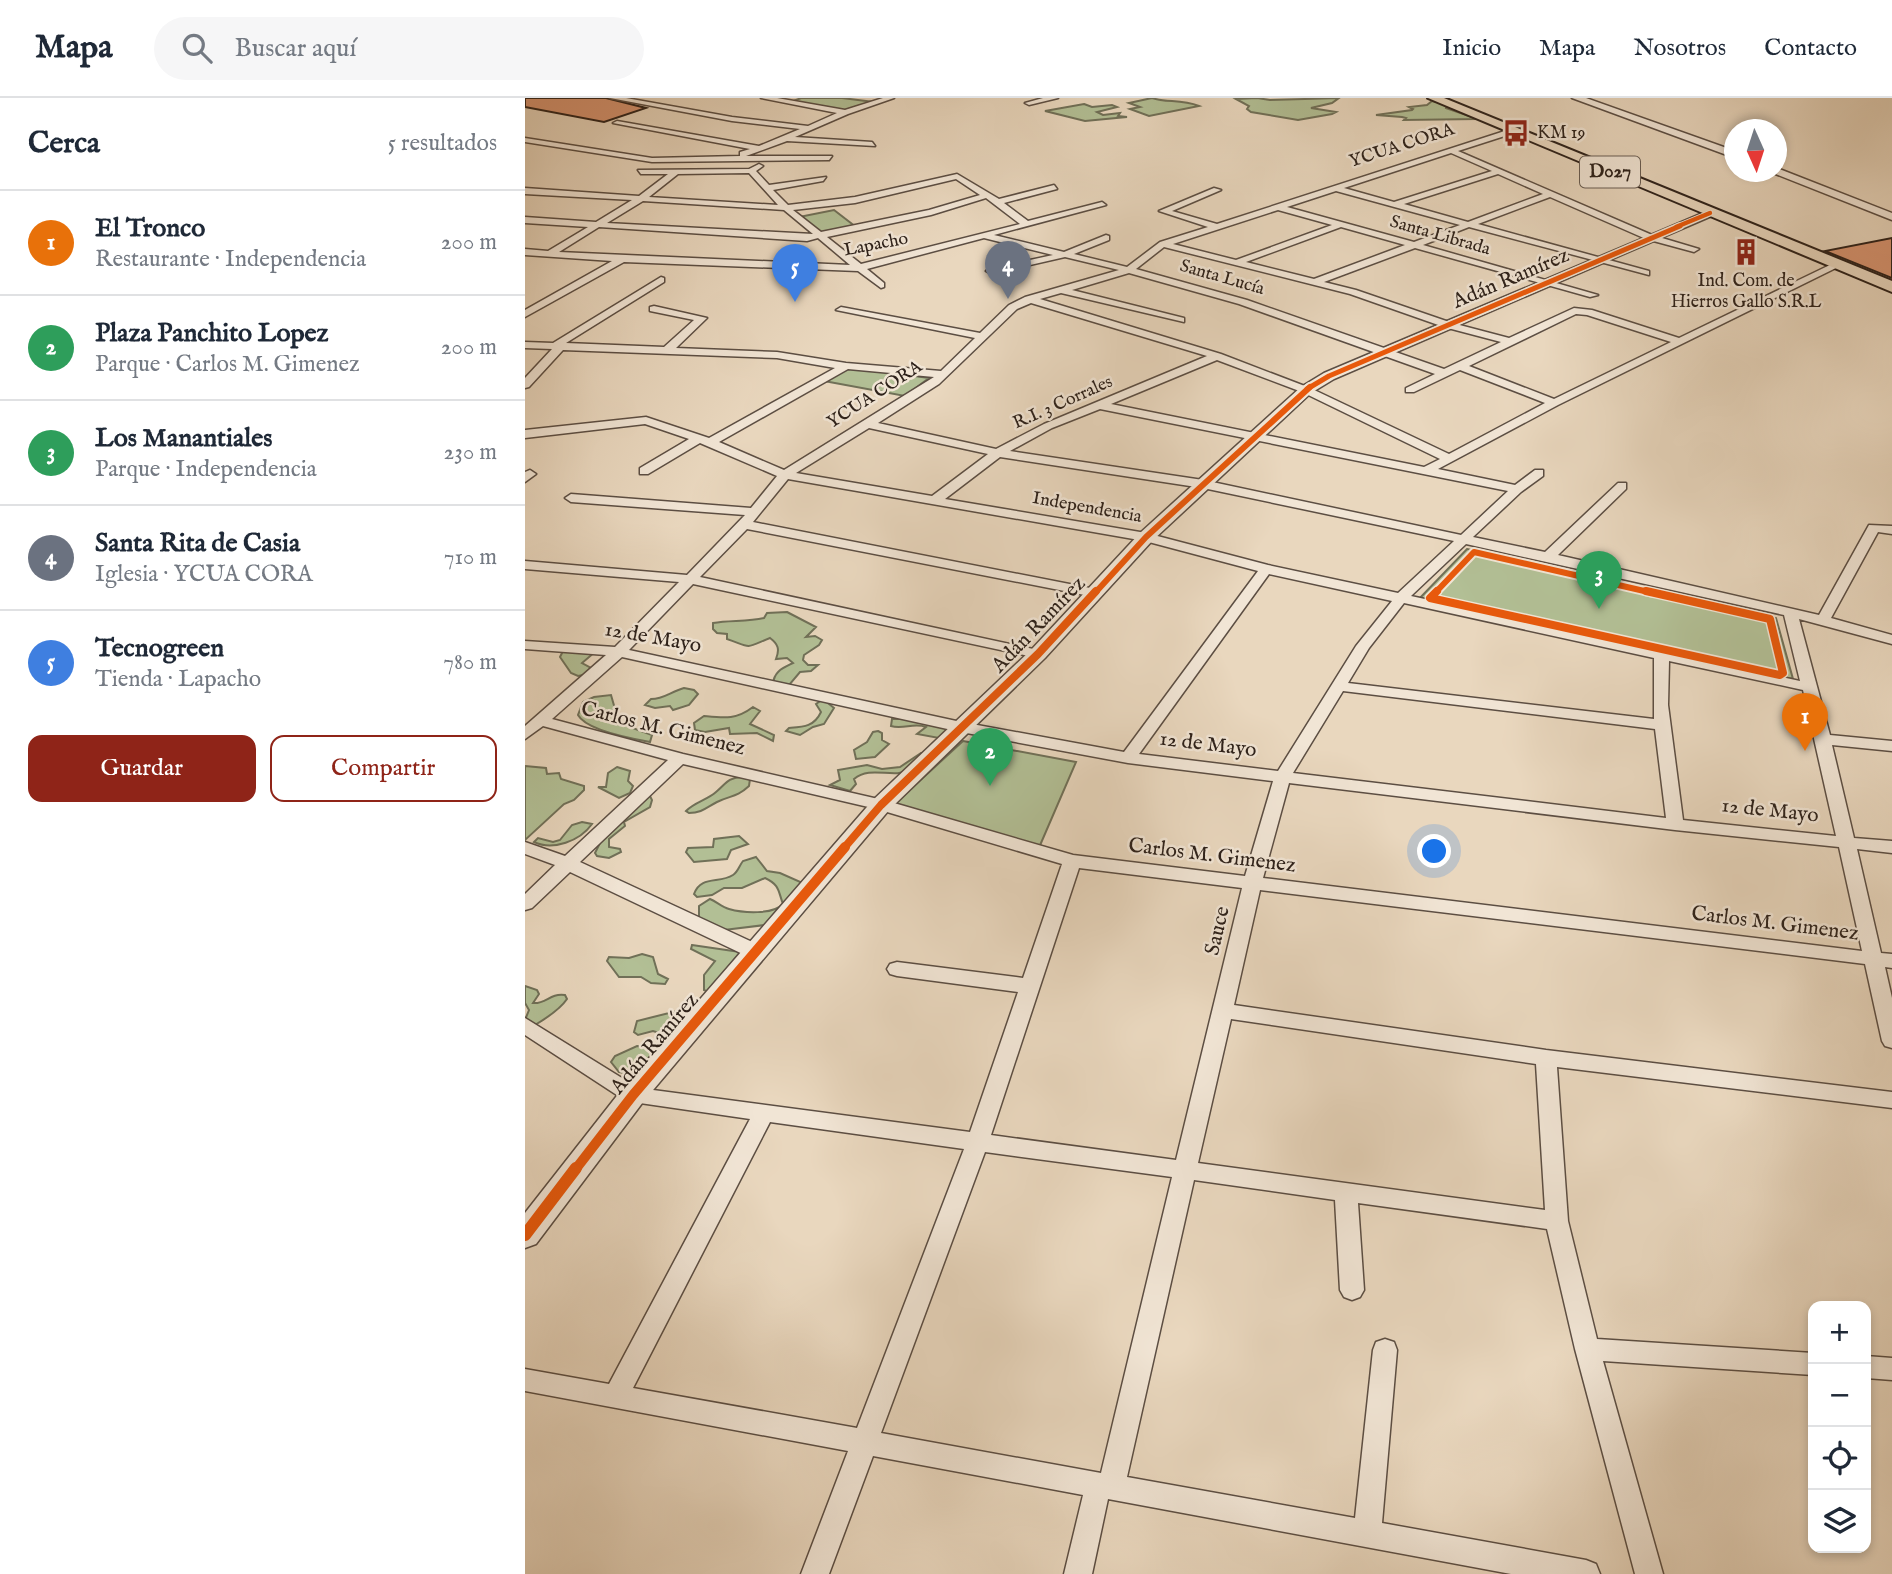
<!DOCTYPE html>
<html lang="es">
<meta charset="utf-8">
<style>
body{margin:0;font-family:"IM FELL English",serif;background:#f6f6f7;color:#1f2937}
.controls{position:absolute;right:21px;bottom:21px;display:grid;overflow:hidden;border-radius:14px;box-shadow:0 4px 10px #0003}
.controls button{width:63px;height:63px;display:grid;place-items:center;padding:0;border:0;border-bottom:2px solid #e0e1e3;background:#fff;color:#1f2937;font:35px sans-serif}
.compass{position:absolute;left:1199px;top:21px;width:63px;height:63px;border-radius:50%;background:#fff;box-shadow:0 4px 10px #0003;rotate:177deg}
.you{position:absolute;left:910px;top:754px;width:24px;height:24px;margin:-18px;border:5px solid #fff;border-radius:50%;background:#1a73e8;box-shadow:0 0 0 10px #1a73e833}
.badge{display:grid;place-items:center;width:46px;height:46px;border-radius:50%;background:#8f2418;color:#fff;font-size:23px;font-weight:700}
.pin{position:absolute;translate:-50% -58px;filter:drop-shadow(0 2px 4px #0008)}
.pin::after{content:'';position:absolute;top:37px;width:24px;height:21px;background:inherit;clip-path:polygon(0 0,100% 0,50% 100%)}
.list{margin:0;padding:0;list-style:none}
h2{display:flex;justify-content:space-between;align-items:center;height:91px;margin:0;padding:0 28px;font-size:30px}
h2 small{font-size:23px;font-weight:400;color:#747a83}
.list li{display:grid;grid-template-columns:46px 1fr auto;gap:21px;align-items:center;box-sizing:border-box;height:105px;padding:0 28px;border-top:2px solid #e0e1e3}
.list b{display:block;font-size:26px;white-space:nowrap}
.list p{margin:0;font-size:23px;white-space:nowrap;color:#747a83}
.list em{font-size:23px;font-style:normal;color:#747a83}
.actions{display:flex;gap:14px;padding:21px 28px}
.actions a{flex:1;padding:16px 0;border:2px solid #8f2418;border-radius:14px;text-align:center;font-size:24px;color:#8f2418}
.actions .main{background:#8f2418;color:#fff}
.icon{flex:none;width:38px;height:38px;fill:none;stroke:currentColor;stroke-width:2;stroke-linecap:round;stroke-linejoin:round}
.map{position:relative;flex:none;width:1367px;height:1476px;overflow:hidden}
header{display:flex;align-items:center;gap:42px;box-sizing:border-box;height:98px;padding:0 35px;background:#fff;border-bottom:2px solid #e0e1e3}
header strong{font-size:33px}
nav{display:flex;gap:38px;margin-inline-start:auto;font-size:24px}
.search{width:490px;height:63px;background:#f6f6f7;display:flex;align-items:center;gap:18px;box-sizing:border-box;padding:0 24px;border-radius:38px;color:#747a83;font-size:26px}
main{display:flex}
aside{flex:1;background:#fff}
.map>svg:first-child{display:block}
</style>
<header>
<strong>Mapa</strong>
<div class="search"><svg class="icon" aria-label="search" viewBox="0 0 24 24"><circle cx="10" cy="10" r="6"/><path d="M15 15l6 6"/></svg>Buscar aquí</div>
<nav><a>Inicio</a><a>Mapa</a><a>Nosotros</a><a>Contacto</a></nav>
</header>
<main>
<aside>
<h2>Cerca<small>5 resultados</small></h2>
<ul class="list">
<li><span class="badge" style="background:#e8710a">1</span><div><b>El Tronco</b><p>Restaurante · Independencia</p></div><em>200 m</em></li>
<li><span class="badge" style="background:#2e9e5b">2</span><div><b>Plaza Panchito Lopez</b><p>Parque · Carlos M. Gimenez</p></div><em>200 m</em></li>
<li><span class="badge" style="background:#2e9e5b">3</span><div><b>Los Manantiales</b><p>Parque · Independencia</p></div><em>230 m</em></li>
<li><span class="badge" style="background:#6b7280">4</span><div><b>Santa Rita de Casia</b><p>Iglesia · YCUA CORA</p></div><em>710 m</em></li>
<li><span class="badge" style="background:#3f7fe0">5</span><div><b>Tecnogreen</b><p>Tienda · Lapacho</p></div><em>780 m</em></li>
</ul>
<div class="actions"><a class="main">Guardar</a><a>Compartir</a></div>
</aside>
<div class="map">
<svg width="1367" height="1476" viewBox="0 0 1367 1476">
<rect width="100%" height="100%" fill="#e9d7be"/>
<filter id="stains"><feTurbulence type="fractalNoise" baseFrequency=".00286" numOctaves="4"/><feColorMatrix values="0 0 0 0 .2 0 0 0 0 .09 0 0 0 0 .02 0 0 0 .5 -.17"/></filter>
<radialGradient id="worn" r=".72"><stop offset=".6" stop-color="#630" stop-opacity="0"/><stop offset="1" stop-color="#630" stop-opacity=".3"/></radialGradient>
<path fill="#b2bf95" stroke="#707058" stroke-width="2" d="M276 0H317L349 4 317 13 266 4Z
M627 0C642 5 655 1 674 8L624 18 605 11 615 9 604 5Z
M732 0 745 2 814 0 807 5 786 10 811 14 807 16 773 22 726 14 722 11 724 8 711 1Z
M907 3 922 6 921 10 953 21 879 22 881 20 877 19 851 17 887 12 888 11 884 9 902 7Z
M559 6 567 9 587 7 592 9 572 14 578 17 595 15 593 18 602 19 560 23 520 13Z
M309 112 331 129 299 136 274 119Z
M323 269 404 280 380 298 299 283Z
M942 451 1251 520 1268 581 894 501Z
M262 514 291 529 281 539 290 538 297 542 294 547 279 557 278 562 283 567H293L286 573 275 574 265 586 255 590 248 586C249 573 258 570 268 565L262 560 251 561C255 551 253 546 245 540 218 551 228 550 202 541V536L192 535 188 531V525C205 522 222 524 239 520L242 515Z
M38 553 70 554 57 565 66 570 63 576 53 578 46 575 35 559Z
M159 590 169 592 173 596 164 607 148 612 145 608 130 610 120 607 126 601C139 601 145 594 159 590Z
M86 597 94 625 127 637 125 644C108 641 61 632 53 617L58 604 69 599Z
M298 601 309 610 299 626 288 629 275 637 261 633 264 630C278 629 289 629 296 614L291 606Z
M228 609 235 613 225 626 249 637 248 643 232 635 205 636 204 630 180 634 170 632 169 625 179 618C199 620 211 622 228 609Z
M367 621H384L422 630 424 633 414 640 392 636 401 629C389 624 378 632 366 628Z
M353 633 357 635V642L364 646 350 659 331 661 329 652 342 644 348 634Z
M438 643 551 664 513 752 363 712Z
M396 655 402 656C397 661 391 668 385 672 367 681 346 667 329 681L331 686 325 693 305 687 315 682 313 672 342 667 357 671 375 669Z
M0 668 21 670 22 676 34 675 36 681 59 688V692L49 702 39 706 0 742Z
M92 669 105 673 103 683 108 688 105 695 94 700 73 689H81L83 675Z
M216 679 225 681 224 688C211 700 206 697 192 704 182 709 177 715 164 715L161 713C170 704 182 702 191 694 201 686 202 680 216 679Z
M118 698H125L127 702 125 709 99 724 100 728 84 741V749L95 751 96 754 84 760 72 758 70 755 76 743Z
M57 724 67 726C55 743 28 753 9 744L13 740 28 744 35 742 47 727Z
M214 738 223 746 206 752 202 761 169 764 161 754 163 750 188 749 189 741Z
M231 759 242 773 255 775 280 786 240 827 199 832 174 822V808L185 801C192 804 197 809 204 811 218 815 248 817 258 806 253 793 255 787 240 780L217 790H199L187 797 172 799 169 796C176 777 194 786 208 777 213 774 214 768 218 763Z
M167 847 215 854 184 894 179 892V877L190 863 166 851Z
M117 856 128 859 133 876 143 881 140 886 126 885 116 879H94L82 863 84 859 104 860Z
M0 888 12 892 14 896 8 905C22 906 24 895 40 897L42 901C36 910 20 921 10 927L0 922 4 912 0 905Z
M160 911 166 913 147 939 128 933 113 937 109 934 112 923Z
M112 948 127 950 130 954C119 970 115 979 94 974L86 964 90 958Z"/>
<path fill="#d89572" stroke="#2d211a" stroke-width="2" d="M0 0H81L121 10 79 24 0 9Z
M1367 140V180L1300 153Z"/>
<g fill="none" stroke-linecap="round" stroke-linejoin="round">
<defs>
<path id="minor" d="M85 0H101L207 19 283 28 312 15 236 0H252L320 12 358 0H369L323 16 270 39 347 44 350 48 262 43 221 58H307L304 62 127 64 0 44V40L127 60 215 58V54L225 51 88 25 92 23 234 48 275 31 207 23Z
M518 0H533L504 7 500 5Z
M986 31 989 35 933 53 1127 137 1174 151 1169 154 1121 141 1025 99 953 126 1124 173V177L944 129 898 147 1073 197 1065 199 890 150 799 184 831 192 927 225 984 240 1049 210 1067 212 1154 240 1309 165 1317 167 1033 307 913 371 990 387 1010 372H1018V378L996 394 948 439 1020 454 1093 385H1101V391L1033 457 1294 517 1344 427 1367 428V436L1353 434 1306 520 1367 537V546L1274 521 1305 637 1367 643V653L1307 647 1329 740 1367 743V755L1332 751 1356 855 1367 856V870L1360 869 1367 900V950L1360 948 1357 943 1340 866 735 792 709 907 1021 952 1367 994V1010L1032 969 1043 1123 1072 1241 1288 1255V1277L1078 1263 1138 1476H1110L1050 1251 1022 1131 833 1105 839 1192 835 1199 827 1202 819 1199 815 1192 810 1102 669 1082 602 1379 830 1420 848 1252 851 1244 860 1241 869 1244 872 1252 857 1425 1061 1462 1071 1466 1075 1476H986L583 1401 567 1476H539L558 1397 348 1358 304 1476H276L323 1353 0 1293V1271L84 1286 225 1021 101 1003 0 937V920L113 990 445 1034 493 894 372 878 365 876 362 871 365 866 372 864 498 880 537 766 352 711 158 666 55 764 238 849 241 854 238 859H224L45 774 7 810 0 812V796L30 767 0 756V744L40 758 143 662 18 628 0 641V628L81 557 0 551V543L90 549 154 484 0 471V463L162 477 220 417 46 404 40 400 46 396 226 410 252 378 175 345 123 376H115V370L164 341 120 326 0 340V332L121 319 184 340 310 270 252 260 38 252 4 289 0 290V280L27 251 0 250V244L28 245 136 179 139 180V184L41 245 139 249 169 222 125 213V209L129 208 182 220 151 250 252 254 321 265 416 273 450 240 311 212 316 209 455 235 484 207 500 199 594 172 540 159 466 176 461 173 463 171 528 157 459 140 342 171 359 185V189L356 190 333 173 99 164 0 219V212L87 163 0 157V151L23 153 63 129 0 125V119L71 124 107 102 0 96V90L114 98 143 76H116L113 72 224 71 234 66 238 68 231 73 244 87 301 79 298 83 248 92 263 107 330 99 432 76 474 101 529 87 532 91 479 105 503 123 577 104 581 107 469 137 539 154 581 137 584 138V142L549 156 602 169 635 144 683 129 634 113 689 90 696 92 647 113 692 126ZM926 55 967 73 869 104 819 90ZM224 75 253 107 124 99 153 76ZM973 76 1018 96 943 124 879 106ZM431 81 455 97 404 112 296 134 268 112 330 105ZM811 93 935 127 889 144 762 109ZM461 100 495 126 336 166 302 139 406 117ZM118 103 259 112 288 136 82 125ZM753 112 807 127 711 162 648 146ZM74 129 282 143 293 140 325 167 34 154ZM816 129 880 147 789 181 721 164ZM639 149 825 196 919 229 976 244 919 271 722 202 611 171ZM604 175 714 206 910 276 881 290V294H889L935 272 1020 305 924 356 785 290 696 256 515 201 536 195 659 224V220L547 192ZM506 205 682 258 519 326 471 351 353 325 414 286 492 211ZM1051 216 1062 217 1146 244 1029 301 944 268ZM692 262 777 294 915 361 899 369 586 306ZM323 271 409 279 259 372 194 344ZM575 311 983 393 936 437 678 382 485 353 527 330ZM344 330 463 356 407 398 271 375ZM475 359 678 390 929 443 873 495 743 467 621 435 420 401ZM263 381 620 443 733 473 599 654 436 624 104 552 168 486 513 560 520 556 513 552 175 479 222 431 570 499 577 495 570 491 228 424ZM941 446 1259 517 1275 583 886 498ZM744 476 867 503 831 548 753 673 614 656ZM879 505 1129 560V621L823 585 844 550ZM97 559 436 634 603 665 748 683 720 778 548 757 362 703 158 656 27 621ZM1144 563 1278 592 1311 738 1158 722 1143 607ZM818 593 1130 631 1141 720 768 675ZM764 685 1150 732 1314 749 1337 853 738 780ZM554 770 717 790 651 1062 466 1037ZM706 921 1011 966 1020 1112 673 1065ZM245 1024 439 1051 332 1330 108 1290ZM460 1054 647 1079 576 1375 356 1335Z
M5 372 11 376 0 384V374Z
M1341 1258 1367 1260V1282L1341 1280Z"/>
<path id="tertiary" d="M1047 0H1061L1210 53V60Z
M1252 70 1367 115V122L1248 75Z
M1185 112 1189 113V117L809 281 786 295 627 443 520 560 364 712 118 1004 11 1146 0 1150V1115L98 990 348 702 506 552 615 435 776 289 799 275Z"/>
<path id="primary" d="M903 0H919L1367 183V194Z"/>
</defs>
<use href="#minor" stroke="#5c4e43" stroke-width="3"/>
<use href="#tertiary" stroke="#5c4e43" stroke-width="3"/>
<use href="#primary" stroke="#2d211a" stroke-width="4"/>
<use href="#minor" fill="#f1e5d5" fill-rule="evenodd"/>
<use href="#tertiary" fill="#f1e5d5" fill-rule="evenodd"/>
<use href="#primary" fill="#e9d7be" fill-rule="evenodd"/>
<defs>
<path id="cycleway-far5" d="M1151 129 1185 115"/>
<path id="cycleway-far4" d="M782 291 804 278 1155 128"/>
<path id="cycleway-far3" d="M570 495 621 439 785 289
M910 495 949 454 1128 495"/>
<path id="cycleway-far2" d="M912 493 905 500 1255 577 1258 575 1245 521 1121 493
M319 750 356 707 513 556 571 493"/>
<path id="cycleway-far1" d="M50 1072 108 997 320 749"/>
<path id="cycleway" d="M0 1137 51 1070"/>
</defs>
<use href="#cycleway-far5" stroke="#f1e5d5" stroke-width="6"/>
<use href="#cycleway-far4" stroke="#f1e5d5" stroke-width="8"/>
<use href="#cycleway-far3" stroke="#f1e5d5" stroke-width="10"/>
<use href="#cycleway-far2" stroke="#f1e5d5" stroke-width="11"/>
<use href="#cycleway-far1" stroke="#f1e5d5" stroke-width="14"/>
<use href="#cycleway" stroke="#f1e5d5" stroke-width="17"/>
<use href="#cycleway-far5" stroke="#e8590c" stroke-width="4.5"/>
<use href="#cycleway-far4" stroke="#e8590c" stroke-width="5"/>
<use href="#cycleway-far3" stroke="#e8590c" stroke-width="6"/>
<use href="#cycleway-far2" stroke="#e8590c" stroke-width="8"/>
<use href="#cycleway-far1" stroke="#e8590c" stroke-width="10"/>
<use href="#cycleway" stroke="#e8590c" stroke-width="12"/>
</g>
<defs>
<symbol id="bus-bare" viewBox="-9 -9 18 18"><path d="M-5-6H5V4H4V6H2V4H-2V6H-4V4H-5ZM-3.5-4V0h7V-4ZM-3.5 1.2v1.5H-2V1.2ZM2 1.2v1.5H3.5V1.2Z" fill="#8f2418" stroke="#f1e5d5" stroke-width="2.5" paint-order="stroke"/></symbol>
<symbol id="building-bare" viewBox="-9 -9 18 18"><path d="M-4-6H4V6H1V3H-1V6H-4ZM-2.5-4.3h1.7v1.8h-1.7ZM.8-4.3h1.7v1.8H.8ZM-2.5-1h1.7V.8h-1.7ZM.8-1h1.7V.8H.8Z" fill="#8f2418" stroke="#f1e5d5" stroke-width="2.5" paint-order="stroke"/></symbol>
</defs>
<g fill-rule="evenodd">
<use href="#bus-bare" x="972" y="16" width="38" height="38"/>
<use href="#building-bare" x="1202" y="135" width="38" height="38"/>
</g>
<g text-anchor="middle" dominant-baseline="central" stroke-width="5" stroke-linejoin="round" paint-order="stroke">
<g font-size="18" fill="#2d211a" stroke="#f1e5d5" text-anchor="start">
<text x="1012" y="35">KM 19</text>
<text x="1221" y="183" text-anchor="middle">Ind. Com. de<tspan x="1221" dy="21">Hierros Gallo S.R.L</tspan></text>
</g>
<g font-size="18" fill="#2d211a" stroke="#f1e5d5">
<text transform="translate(877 48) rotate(-18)">YCUA CORA</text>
<text transform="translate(915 138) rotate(16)">Santa Librada</text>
<text transform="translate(351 147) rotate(-11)">Lapacho</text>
<text transform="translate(697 180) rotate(16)">Santa Lucía</text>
<text transform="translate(350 297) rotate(-33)">YCUA CORA</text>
<text transform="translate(538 305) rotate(-24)">R.I. 3 Corrales</text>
<text transform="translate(562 410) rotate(10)">Independencia</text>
</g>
<rect fill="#f1e5d5" stroke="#685c52" stroke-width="2" x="1055" y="58.5" width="60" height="31" rx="5"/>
<g font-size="19" font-weight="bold" fill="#2d211a">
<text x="1085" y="74">D027</text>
</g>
<g font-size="21" fill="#2d211a" stroke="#f1e5d5">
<text transform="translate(986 181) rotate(-23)">Adán Ramírez</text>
<text transform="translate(514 527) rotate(-46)">Adán Ramírez</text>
<text transform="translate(128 540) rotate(10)">12 de Mayo</text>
<text transform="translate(138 631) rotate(14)">Carlos M. Gimenez</text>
<text transform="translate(683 647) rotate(7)">12 de Mayo</text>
<text transform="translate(1245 713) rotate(6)">12 de Mayo</text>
<text transform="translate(687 758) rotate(7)">Carlos M. Gimenez</text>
<text transform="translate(1250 826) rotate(7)">Carlos M. Gimenez</text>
<text transform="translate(693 833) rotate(-77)">Sauce</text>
<text transform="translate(130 946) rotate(-50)">Adán Ramírez</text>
</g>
</g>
<rect width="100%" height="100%" filter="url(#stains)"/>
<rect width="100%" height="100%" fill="url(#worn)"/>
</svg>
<div class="controls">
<button>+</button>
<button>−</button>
<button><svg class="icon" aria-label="locate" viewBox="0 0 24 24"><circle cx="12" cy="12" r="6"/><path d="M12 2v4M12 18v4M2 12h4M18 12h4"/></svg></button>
<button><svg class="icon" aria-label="layers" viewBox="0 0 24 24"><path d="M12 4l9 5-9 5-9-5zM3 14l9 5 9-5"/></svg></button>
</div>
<svg class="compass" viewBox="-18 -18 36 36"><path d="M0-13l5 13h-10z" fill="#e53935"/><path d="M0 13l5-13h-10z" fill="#747a83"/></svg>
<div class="you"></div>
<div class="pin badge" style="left:1280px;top:653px;background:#e8710a">1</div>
<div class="pin badge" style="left:465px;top:688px;background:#2e9e5b">2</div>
<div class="pin badge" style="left:1074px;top:511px;background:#2e9e5b">3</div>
<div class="pin badge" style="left:483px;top:201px;background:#6b7280">4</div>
<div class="pin badge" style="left:270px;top:204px;background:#3f7fe0">5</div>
</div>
</main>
